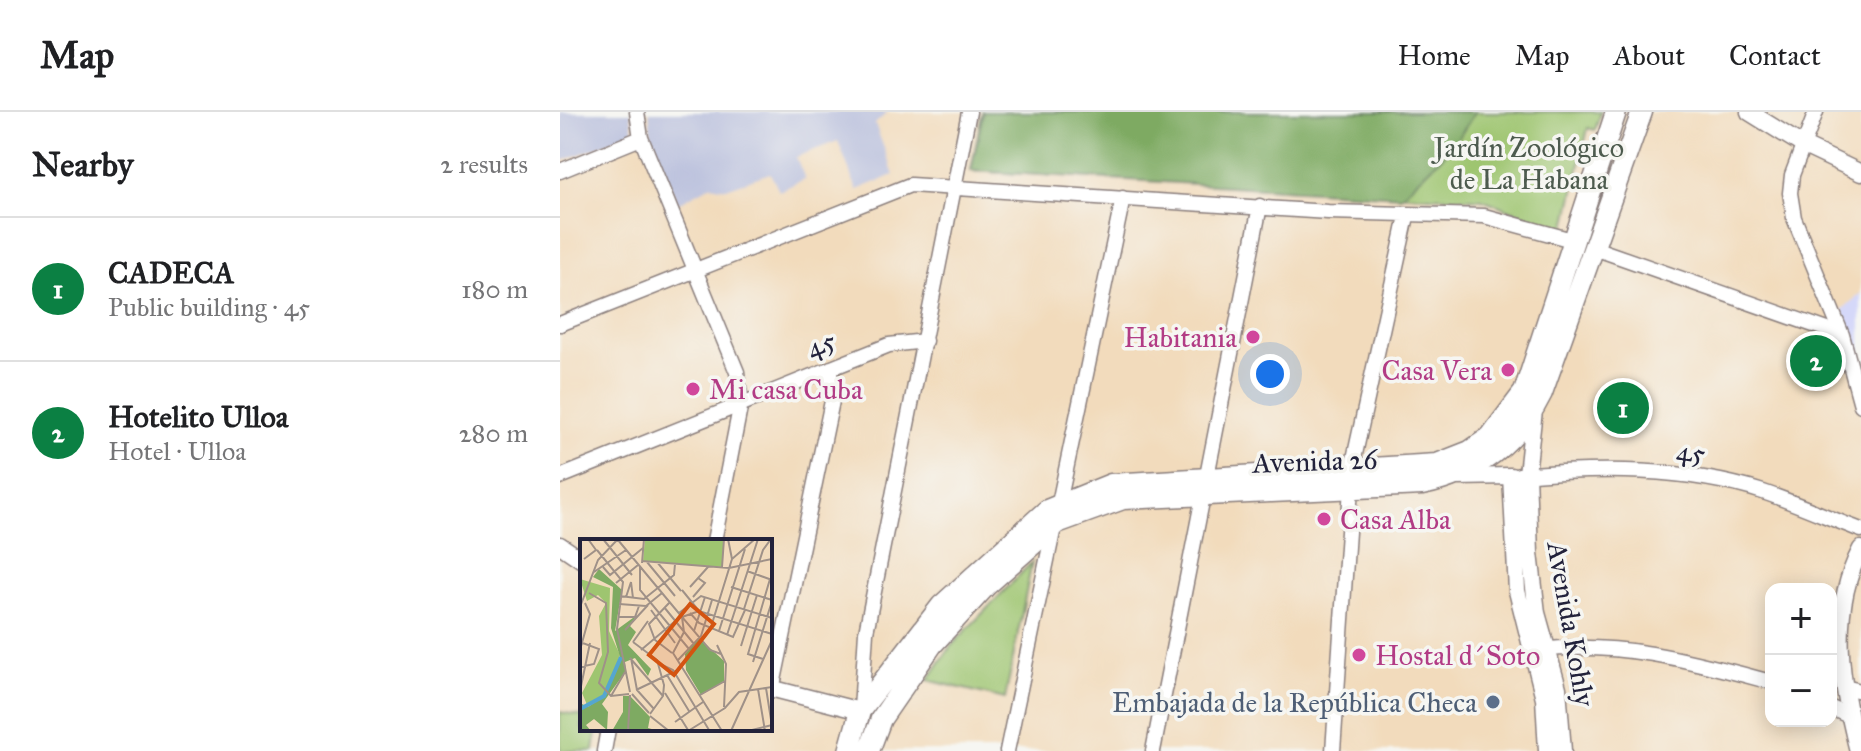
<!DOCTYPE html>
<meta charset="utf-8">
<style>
body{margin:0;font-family:"IM FELL Great Primer",serif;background:#f2f2f2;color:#202124}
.controls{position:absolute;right:24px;bottom:24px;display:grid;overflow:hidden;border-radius:16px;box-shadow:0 4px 20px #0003}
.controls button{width:72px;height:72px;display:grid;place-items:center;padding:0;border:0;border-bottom:2px solid #e0e0e0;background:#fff;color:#202124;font:40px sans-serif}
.you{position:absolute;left:710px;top:262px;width:28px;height:28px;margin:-20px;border:6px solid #fff;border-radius:50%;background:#1a73e8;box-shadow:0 0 0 12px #1a73e833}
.badge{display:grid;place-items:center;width:52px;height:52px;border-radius:50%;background:#0b8043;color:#fff;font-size:26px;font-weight:700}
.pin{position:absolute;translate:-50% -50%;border:4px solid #fff;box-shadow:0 2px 8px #0006}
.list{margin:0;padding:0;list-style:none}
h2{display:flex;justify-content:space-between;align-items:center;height:104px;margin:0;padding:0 32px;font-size:34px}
h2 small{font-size:26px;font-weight:400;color:#757577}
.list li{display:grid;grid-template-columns:52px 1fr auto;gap:24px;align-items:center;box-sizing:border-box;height:144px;padding:0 32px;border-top:2px solid #e0e0e0}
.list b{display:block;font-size:30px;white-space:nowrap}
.list p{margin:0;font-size:26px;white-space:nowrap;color:#757577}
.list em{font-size:26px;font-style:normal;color:#757577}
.map{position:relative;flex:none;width:1301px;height:639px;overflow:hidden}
header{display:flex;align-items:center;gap:48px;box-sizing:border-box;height:112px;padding:0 40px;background:#fff;border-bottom:2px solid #e0e0e0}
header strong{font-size:38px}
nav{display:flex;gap:44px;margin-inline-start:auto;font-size:28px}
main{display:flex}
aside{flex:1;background:#fff}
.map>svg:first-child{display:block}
</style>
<header>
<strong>Map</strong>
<nav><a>Home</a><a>Map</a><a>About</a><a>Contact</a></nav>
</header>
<main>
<aside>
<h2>Nearby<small>2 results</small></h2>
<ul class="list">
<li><span class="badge">1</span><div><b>CADECA</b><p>Public building · 45</p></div><em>180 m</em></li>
<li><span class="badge">2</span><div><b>Hotelito Ulloa</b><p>Hotel · Ulloa</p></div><em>280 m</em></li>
</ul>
</aside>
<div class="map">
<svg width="1301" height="639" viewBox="0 0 1301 639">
<rect width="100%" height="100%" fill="#f6f6f2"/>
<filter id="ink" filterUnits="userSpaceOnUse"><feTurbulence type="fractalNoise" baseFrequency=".0125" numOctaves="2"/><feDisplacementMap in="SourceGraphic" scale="16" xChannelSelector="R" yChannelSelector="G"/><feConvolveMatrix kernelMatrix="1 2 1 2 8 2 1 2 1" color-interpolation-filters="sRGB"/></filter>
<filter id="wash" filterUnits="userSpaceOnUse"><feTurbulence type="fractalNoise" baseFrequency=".006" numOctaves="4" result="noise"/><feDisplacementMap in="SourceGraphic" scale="32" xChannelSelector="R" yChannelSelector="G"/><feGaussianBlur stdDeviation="1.8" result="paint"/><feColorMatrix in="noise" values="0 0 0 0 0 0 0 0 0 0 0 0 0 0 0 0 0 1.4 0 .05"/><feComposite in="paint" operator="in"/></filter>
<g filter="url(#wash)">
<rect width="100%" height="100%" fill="#f2dbbc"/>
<path fill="#d5d8f9" d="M1301 181V246L1282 198Z"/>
<path fill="#bdc3de" d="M0 0H71L73 21 0 50Z
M89 0H328L315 12 334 63 297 78 278 29 236 45 245 67 219 79 210 61 166 76 151 73 117 92 91 23Z"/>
<path fill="#9ec570" stroke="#607456" stroke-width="2" d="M422 0H1041L1035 18 1028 16 1005 119 922 87 411 59Z
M472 450 445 587 368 568 391 534Z
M0 600 22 604V617H37L34 639H0Z"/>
<path fill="#7eaa62" stroke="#50664e" stroke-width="2" d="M423 0H915L894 33 841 84 411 59Z"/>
</g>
<g filter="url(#ink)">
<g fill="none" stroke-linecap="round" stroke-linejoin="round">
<defs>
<path id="minor" d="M77 0 81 26 177 260 181 291 154 429
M1256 0 1232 63 1230 81 1234 106 1282 223 1301 293
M0 59 81 26
M1034 136 1282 223
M0 212 350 73 768 100 924 104 1012 128
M792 356 847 104
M959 363C1039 356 1125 355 1203 380 1236 391 1269 406 1301 418
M0 365 329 233 365 229
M979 538C1062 529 1132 549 1211 570
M1284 575 1301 579
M212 578 272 289 271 256
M1271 596 1289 604
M301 597 306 520 409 0
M44 639 48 617
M447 639 563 86
M593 639 700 94
M773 639 791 376"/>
<path id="tertiary" d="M1189 0 1244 34 1301 61
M974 298 967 362 970 441 977 501 998 576 1003 639
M897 365 951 364 957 479 984 586 987 639
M0 433 22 448
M210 576 300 599
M1298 639C1281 573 1268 500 1301 437"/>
<path id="primary" d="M289 639 300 599 381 494 487 398 551 372 877 352 910 339 930 325 964 280 1056 0
M309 639 321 607 372 533 426 474 497 411 563 387 862 373C916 362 958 330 982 281L1082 0"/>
</defs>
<use href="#minor" stroke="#8a7e7c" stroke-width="17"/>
<use href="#tertiary" stroke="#8a7e7c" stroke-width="19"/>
<use href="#primary" stroke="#8a7e7c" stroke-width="23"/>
<use href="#minor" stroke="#fff" stroke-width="14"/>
<use href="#tertiary" stroke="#fff" stroke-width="16"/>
<use href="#primary" stroke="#fff" stroke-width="20"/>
</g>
</g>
<g fill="#d1479c" stroke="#f6f6f2" stroke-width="3">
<circle cx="693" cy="225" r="8"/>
<circle cx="948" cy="258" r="8"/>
<circle cx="133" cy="277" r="8"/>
<circle cx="764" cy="407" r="8"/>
<circle cx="799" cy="543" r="8"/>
</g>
<circle fill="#5c6f8a" stroke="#f6f6f2" stroke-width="3" cx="933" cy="590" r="8"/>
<g text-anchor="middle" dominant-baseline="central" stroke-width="7" stroke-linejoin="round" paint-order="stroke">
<g font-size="28" fill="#4d5b4e" stroke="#f6f6f2">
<text x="969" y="35">Jardín Zoológico<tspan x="969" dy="32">de La Habana</tspan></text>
</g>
<g font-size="28" fill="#b23c85" stroke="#f6f6f2" text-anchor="start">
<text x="677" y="225" text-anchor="end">Habitania</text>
<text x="932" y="258" text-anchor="end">Casa Vera</text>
<text x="149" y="277">Mi casa Cuba</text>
<text x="780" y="407">Casa Alba</text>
<text x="815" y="543">Hostal d´Soto</text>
</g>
<g font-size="28" fill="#22223b" stroke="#f6f6f2">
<text transform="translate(261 232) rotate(-21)">45</text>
<text transform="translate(1131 340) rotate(9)">45</text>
<text transform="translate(755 349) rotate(-2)">Avenida 26</text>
<text transform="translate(1011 512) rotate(80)">Avenida Kohly</text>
</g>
<g font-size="28" fill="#4e5e75" stroke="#f6f6f2" text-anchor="end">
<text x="917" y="590">Embajada de la República Checa</text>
</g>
</g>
<g transform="translate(20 427)">
<rect width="192" height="192" fill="#f2dbbc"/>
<path d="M65 0H144L142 28 63 22ZM0 40 30 49 29 92 40 116 24 157 8 168 2 154 22 116 19 77 26 64 18 56 7 62Z" fill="#9ec570"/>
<path d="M19 30 42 51 35 92 57 76 50 87 56 93 48 106 71 130 68 137 55 119 45 123 46 132 22 165 28 173 27 191 14 180 6 186 11 192H0V164L8 168 23 158 41 121 31 89 33 48 13 38ZM119 99 144 122V142L121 156 106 131 105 115ZM43 157H50L70 178 68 189 79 192H32L43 173Z" fill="#7eaa62"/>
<path fill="none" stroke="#55a6d0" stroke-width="4" d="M0 170 24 157 41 118"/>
<path fill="none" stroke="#9f9188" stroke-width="2" d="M23 0 52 36M38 1 102 78 104 93 93 114 142 192M17 11 43 43 37 90 50 153M4 20 16 11 8 0M152 20 175 0M62 22 149 29 192 20M67 23 95 57M77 23 101 52M62 24 64 0M23 28 30 36 63 9M60 28V51L109 110M142 28 144 0M167 32 192 41M14 33 46 11M36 44 58 26M110 48 128 28M151 48 192 61M102 51 119 72M9 54 26 64 28 113 19 144 31 157 49 155M40 57 64 60 94 36 95 25M46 58 51 43 53 59M113 58 125 44 118 39M90 63 69 85 75 101 92 114M39 65 66 67 82 54M0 68 18 21 38 0M84 68 114 105M164 70 183 11 191 0M71 71 95 104M99 74 121 57 192 79M110 74 119 84 153 98 165 71M38 78H55L59 67M131 88 152 20 148 0M45 91 68 66M114 92 125 58M139 92 165 10M147 96 178 0M0 103 19 110 14 125 0 128M53 103 77 121 84 146 83 157 70 175M53 103 68 82M137 106 146 125 144 168M161 107 177 56M0 111 10 75 5 64M61 111 100 78M141 115 130 111 102 78 119 72 192 95M50 119 83 157M51 119 57 151 74 170M183 120 168 115 190 40M98 121 121 97 132 61M173 123 192 62M78 124 93 131 129 191M87 136 109 172M186 149 192 187M178 150 185 192M56 151 100 130M0 152 10 104M85 154 108 191M52 155 69 174M120 156 145 142M31 157 45 133M70 177 89 192M95 183 123 163M48 192 50 156M108 192 145 169 159 153 192 148M151 192 192 101M168 192 192 186"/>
<path fill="#d45411" fill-opacity="0.15" stroke="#d45411" stroke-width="4" d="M110 65 134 85 94 136 69 116Z"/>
<rect width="192" height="192" fill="none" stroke="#22223b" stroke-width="4"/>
</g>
</svg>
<div class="controls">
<button>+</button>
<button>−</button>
</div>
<div class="you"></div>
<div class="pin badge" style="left:1063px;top:296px">1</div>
<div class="pin badge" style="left:1256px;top:249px">2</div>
</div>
</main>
